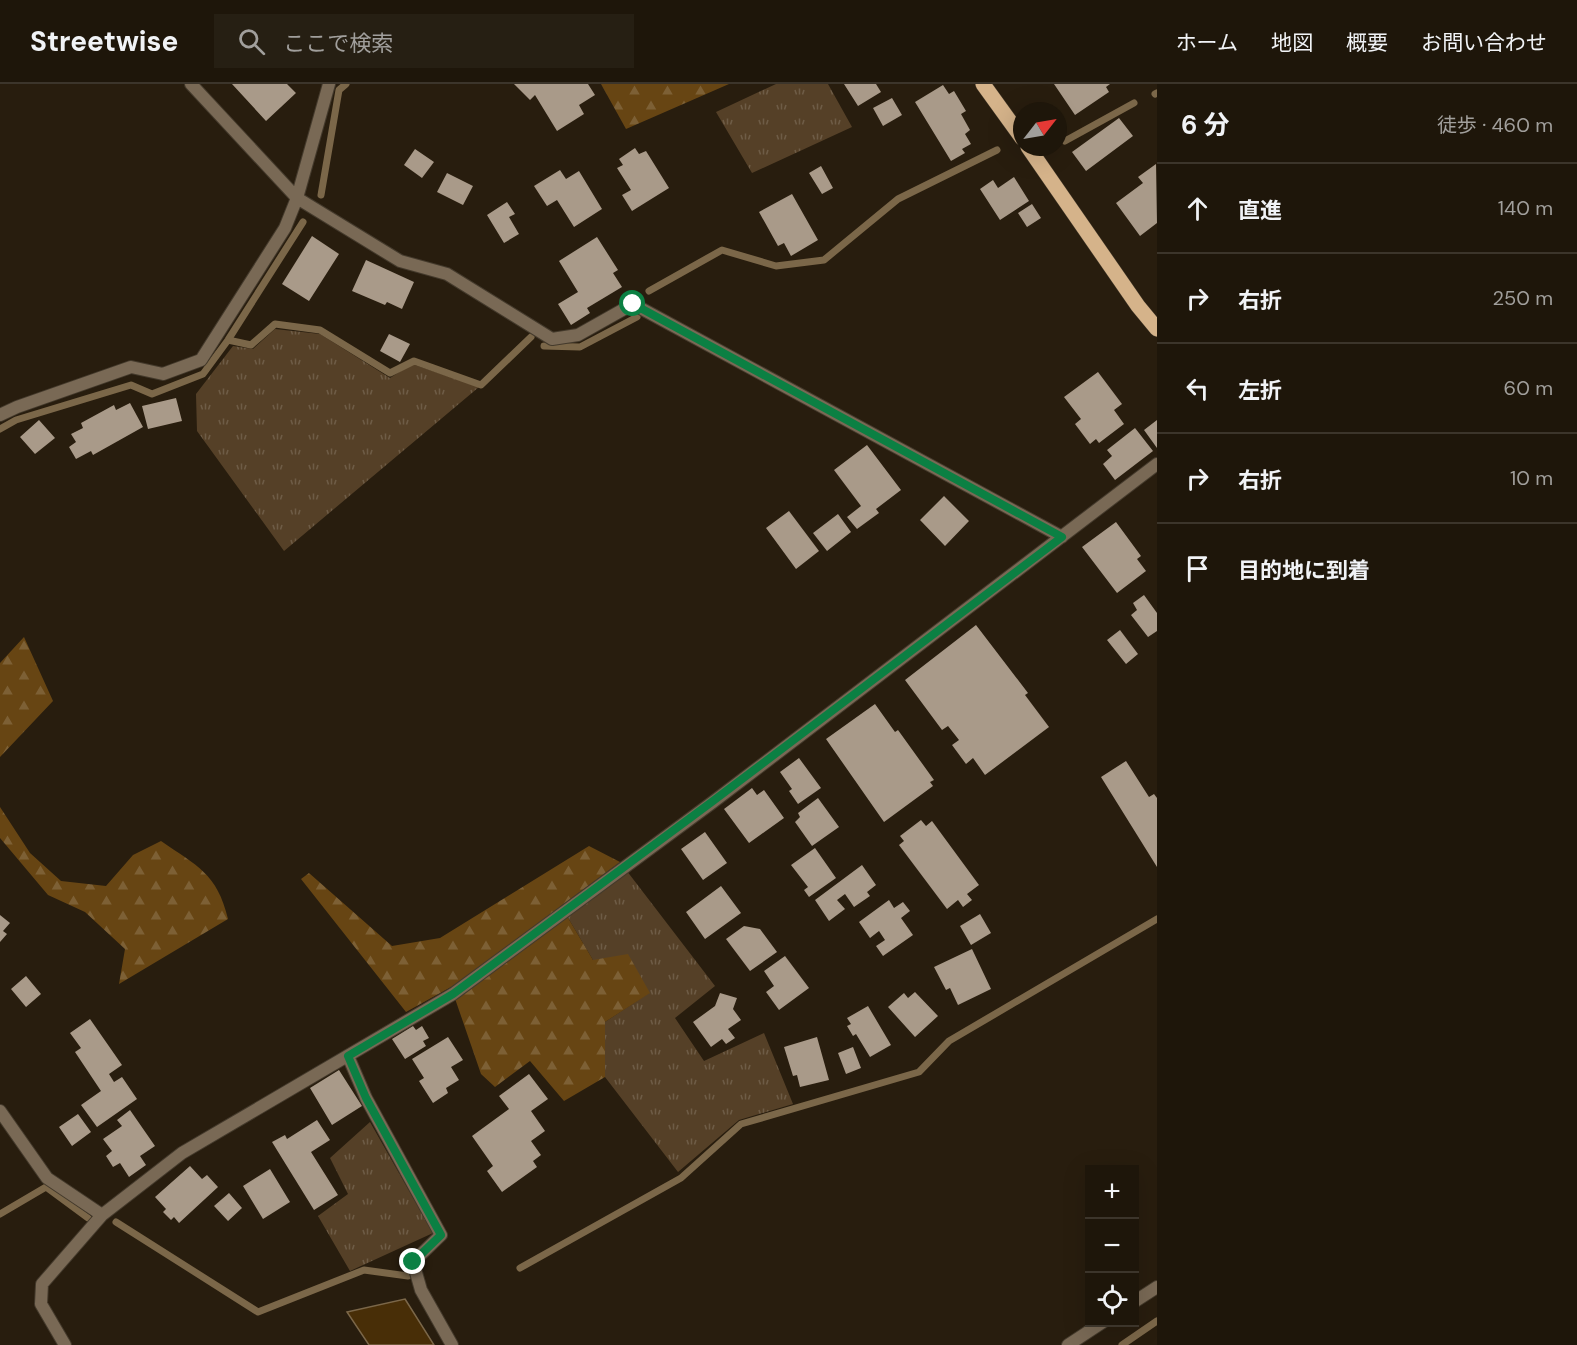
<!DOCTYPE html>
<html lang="ja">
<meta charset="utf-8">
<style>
body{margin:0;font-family:"DM Sans","Noto Sans JP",sans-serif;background:#261f13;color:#f1f3f6}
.controls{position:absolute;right:18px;bottom:18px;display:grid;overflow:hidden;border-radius:0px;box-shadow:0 6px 24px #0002}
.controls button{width:54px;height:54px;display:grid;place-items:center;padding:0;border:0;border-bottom:2px solid #3c352b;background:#1e160a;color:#f1f3f6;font:30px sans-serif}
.compass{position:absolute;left:1013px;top:18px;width:54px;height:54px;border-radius:50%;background:#1e160a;box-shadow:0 6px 24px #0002;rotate:59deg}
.stop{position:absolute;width:18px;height:18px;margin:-14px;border:4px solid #0b8043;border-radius:50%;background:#fff}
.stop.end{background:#0b8043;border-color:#fff;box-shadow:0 2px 6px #0008}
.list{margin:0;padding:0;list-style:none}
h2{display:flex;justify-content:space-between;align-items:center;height:78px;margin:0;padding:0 24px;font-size:26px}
h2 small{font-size:20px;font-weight:400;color:#a19f9c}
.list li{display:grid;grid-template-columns:39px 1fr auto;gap:18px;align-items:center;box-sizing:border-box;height:90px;padding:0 24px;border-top:2px solid #3c352b}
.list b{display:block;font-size:22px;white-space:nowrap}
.list em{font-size:20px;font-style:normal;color:#a19f9c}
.icon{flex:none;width:33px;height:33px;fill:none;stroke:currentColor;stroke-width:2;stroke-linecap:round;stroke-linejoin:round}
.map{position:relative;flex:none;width:1157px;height:1261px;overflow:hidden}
header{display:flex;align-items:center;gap:36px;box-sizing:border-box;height:84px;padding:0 30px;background:#1e160a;border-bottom:2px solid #3c352b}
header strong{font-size:28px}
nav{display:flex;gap:33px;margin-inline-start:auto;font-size:21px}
.search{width:420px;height:54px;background:#261f13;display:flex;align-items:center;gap:15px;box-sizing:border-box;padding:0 21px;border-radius:0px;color:#a19f9c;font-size:22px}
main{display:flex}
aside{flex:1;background:#1e160a}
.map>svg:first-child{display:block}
</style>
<header>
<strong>Streetwise</strong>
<div class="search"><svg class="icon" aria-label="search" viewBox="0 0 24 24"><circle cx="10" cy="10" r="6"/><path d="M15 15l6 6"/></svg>ここで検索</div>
<nav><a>ホーム</a><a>地図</a><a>概要</a><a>お問い合わせ</a></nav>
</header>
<main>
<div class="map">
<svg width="1157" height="1261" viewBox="0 0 1157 1261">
<defs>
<pattern id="grass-tufts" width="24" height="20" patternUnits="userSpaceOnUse" patternTransform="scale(1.5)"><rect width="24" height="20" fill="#554027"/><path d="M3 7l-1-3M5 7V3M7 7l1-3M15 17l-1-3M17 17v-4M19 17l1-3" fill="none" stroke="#6e5c46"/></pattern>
<pattern id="forest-firs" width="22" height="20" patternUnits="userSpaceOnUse" patternTransform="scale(1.5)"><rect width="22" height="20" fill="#674513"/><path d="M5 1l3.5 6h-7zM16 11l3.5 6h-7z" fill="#7d6035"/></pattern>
</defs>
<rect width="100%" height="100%" fill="#281d0e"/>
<path fill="url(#grass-tufts)" d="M776 0H828L852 43 752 89 716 28Z
M275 245 320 250 390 294 412 280 479 303 284 467 197 347 196 310 233 262 253 265Z
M620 778 715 902 675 934 704 977 764 949 793 1020 739 1036 678 1088 605 993V938L649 909 593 876 561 822Z
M370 1038 433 1149 350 1187 318 1132 348 1110 330 1074Z"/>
<path fill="url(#forest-firs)" d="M601 0H729L626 45Z
M24 553 53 617 0 673V579Z
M0 723 30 769 61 797 106 802 133 771 161 757C197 782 217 789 228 835L119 900 125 865 85 828 48 811 0 754Z
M589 762 620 778 561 822 593 876 628 870 650 909 605 938V993L564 1017 530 977 495 1003 481 990 451 903 406 928 301 795 309 789 392 862 440 854Z"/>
<path fill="#482e07" stroke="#7b6749" stroke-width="1.5" d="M405 1215 434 1261H369L347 1228Z"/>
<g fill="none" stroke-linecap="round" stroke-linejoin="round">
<path stroke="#7b6749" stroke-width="7" d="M1155 10 1157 9
M1065 57 1134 19
M321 111 339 6 346 0
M649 207 722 166 776 182 824 176 898 115 997 66
M228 256 251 261 275 240 320 246 390 289 414 277 481 301 531 253
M544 262 580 263 637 233
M0 345 16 336 131 301 152 310 203 290 228 256 303 138
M0 1130 46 1103 88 1134
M116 1138 258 1228 364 1186 408 1192
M520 1184 681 1094 741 1040 919 988 949 957 1157 835
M1122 1261 1157 1237"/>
</g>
<path fill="#a99a89" d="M232 0H287L296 9 266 37Z
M514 0H588L595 11 579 21 584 30 557 47 535 11 530 16Z
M844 0H876L881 8 858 22Z
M1054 0H1110L1106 3 1109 8 1075 31Z
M943 1 949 10 954 7 966 27 961 30 970 46 965 50 971 60 962 65 965 69 951 77 915 18Z
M892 14 902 31 883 42 873 24Z
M1119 34 1133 52 1086 87 1072 68Z
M635 64 639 70 646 67 669 104 632 127 622 111 631 106 617 84 623 81 619 75Z
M415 65 434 78 422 94 404 81Z
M1156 80 1157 139 1140 152 1116 119 1143 99 1138 93Z
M821 82 833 104 822 110 809 89Z
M560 86 566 95 579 87 602 125 574 143 557 116 547 122 534 102Z
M447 89 473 102 463 121 437 108Z
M1014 93 1029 117 1000 136 980 105 993 96 998 104Z
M792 110 818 156 791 172 784 159 778 162 759 128Z
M507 118 515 130 509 133 519 150 504 159 487 131Z
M1032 120 1041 134 1027 143 1018 129Z
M312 152 339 170 309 217 282 200Z
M597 153 618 186 613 189 622 203 587 224 590 229 571 241 558 220 578 208 559 177Z
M366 176 414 198 402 225 387 218 385 221 352 207Z
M389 250 410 260 400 278 380 267Z
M1098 288 1122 320 1114 326 1124 340 1099 359 1096 355 1090 360 1075 340 1081 335 1064 313Z
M176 314 182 337 148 345 142 322Z
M130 319 143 343 93 371 91 367 76 375 69 363 76 358 71 350 83 344 81 339 114 321 116 326Z
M39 336 55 354 35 370 20 353Z
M1157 336V364L1144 346Z
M1135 344 1153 367 1115 396 1103 380 1112 372 1107 366Z
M867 361 901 406 876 425 879 429 857 445 847 433 861 422 834 386Z
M944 412 969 437 945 462 920 436Z
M789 427 819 467 796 485 766 444Z
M838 430 851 448 827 467 813 449Z
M1116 438 1141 472 1137 475 1146 487 1117 509 1082 463Z
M1144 511 1157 529V547L1148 553 1131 531 1137 526 1133 519Z
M976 541 1028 609 1025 611 1049 643 985 691 973 674 966 680 952 661 959 656 948 642 942 646 905 596Z
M1120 546 1138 570 1126 580 1107 556Z
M875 620 895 648 898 646 934 696 930 698 933 702 884 738 826 655Z
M799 674 821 704 798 720 789 707 792 705 780 688Z
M1126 677 1149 713 1154 710 1157 714V783L1101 693Z
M752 704 757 711 764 706 784 734 749 759 724 725Z
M818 714 839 743 812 762 795 738 800 733 798 729Z
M921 736 926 742 932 737 979 801 967 810 972 816 963 823 958 816 947 825 899 761 904 757 900 752Z
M705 748 727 779 703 796 681 765Z
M815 764 836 794 809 813 804 806 808 803 791 781Z
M862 781 876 801 867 808 870 812 854 823 845 810 837 816 845 825 829 837 815 816Z
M721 802 741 829 705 855 686 828Z
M889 816 894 824 903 818 910 827 901 834 913 851 883 872 876 862 885 856 879 847 870 854 859 838Z
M980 830 991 849 971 861 960 842Z
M0 831 10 839 3 847 7 850 0 858Z
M744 842 760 845 777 868 750 887 726 855Z
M972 865 991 905 958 921 950 904 946 906 934 883Z
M785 872 809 904 779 926 766 908 774 902 764 887Z
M26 892 41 910 26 923 11 905Z
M915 908 938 932 915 953 888 923 904 909 908 914Z
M720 909 737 914 733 925 741 936 728 945 735 954 726 960 722 955 711 963 693 938 715 922Z
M868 922 891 961 870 973 856 950 853 952 847 942 851 940 847 934Z
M90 935 122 981 109 990 114 998 122 993 137 1015 97 1043 81 1021 101 1007 75 968 81 964 70 949Z
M413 942 416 946 422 942 429 954 423 957 426 962 405 975 392 955Z
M448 953 463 976 451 983 459 996 446 1004 448 1009 433 1019 419 997 424 994 412 975Z
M817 953 829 996 800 1003 797 991 793 992 784 963Z
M853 963 861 984 846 990 838 969Z
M339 986 362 1022 332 1041 310 1004Z
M529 990 548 1015 531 1027 545 1047 531 1057 541 1071 533 1077 537 1083 502 1108 487 1087 493 1082 472 1052 509 1025 499 1012Z
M130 1026 155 1062 140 1072 146 1081 129 1093 120 1079 113 1083 106 1072 112 1067 103 1055 122 1042 117 1036Z
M78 1030 91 1048 72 1062 59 1043Z
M317 1036 330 1056 311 1068 338 1111 314 1126 272 1058 285 1051 287 1055Z
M190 1082 202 1095 207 1091 218 1103 179 1139 174 1133 171 1136 163 1128 166 1125 155 1113Z
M270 1085 290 1118 263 1135 243 1102Z
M229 1109 242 1124 228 1137 214 1122Z"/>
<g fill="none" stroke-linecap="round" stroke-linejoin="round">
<defs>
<path id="street" d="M191 0 297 114 400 177 447 190 552 255 578 251 633 220 1062 453
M0 331 17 323 131 283 163 290 201 276 285 144 297 114 329 0
M348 972 366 1014 441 1151 413 1178 421 1206 452 1261
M0 1027 47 1094 102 1131
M1134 1218 1157 1203
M65 1261 41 1220 42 1200 102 1131 182 1069 453 910 713 718 1157 380
M1068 1261 1103 1238"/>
<path id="primary" d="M983 0 1022 54
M1028 63 1138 222 1157 245"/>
</defs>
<use href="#street" stroke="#443a2c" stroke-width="14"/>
<use href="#primary" stroke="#443a2c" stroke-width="16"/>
<use href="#street" stroke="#796955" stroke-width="12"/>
<use href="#primary" stroke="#d5b38a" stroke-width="15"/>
</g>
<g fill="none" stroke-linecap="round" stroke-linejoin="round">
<path stroke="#0b8043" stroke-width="8" d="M413 1178 441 1151 366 1014 348 972 453 910 713 717 1062 453 633 220"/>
</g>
</svg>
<div class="controls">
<button>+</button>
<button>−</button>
<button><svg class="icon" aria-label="locate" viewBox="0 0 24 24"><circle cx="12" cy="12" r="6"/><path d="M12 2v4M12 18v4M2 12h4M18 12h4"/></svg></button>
</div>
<svg class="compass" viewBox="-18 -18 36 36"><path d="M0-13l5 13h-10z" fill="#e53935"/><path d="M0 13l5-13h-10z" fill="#a19f9c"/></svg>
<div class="stop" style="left:633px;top:220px"></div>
<div class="stop end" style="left:413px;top:1178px"></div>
</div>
<aside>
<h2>6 分<small>徒歩 · 460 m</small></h2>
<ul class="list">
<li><svg class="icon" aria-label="ahead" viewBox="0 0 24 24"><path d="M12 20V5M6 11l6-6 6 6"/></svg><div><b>直進</b></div><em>140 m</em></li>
<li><svg class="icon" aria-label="right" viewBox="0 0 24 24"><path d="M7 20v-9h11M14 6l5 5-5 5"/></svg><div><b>右折</b></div><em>250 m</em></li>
<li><svg class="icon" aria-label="left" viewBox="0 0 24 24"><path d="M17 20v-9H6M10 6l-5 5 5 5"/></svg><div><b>左折</b></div><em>60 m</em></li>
<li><svg class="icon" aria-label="right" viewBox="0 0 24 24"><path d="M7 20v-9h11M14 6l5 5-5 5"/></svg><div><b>右折</b></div><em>10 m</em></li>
<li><svg class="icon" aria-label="arrive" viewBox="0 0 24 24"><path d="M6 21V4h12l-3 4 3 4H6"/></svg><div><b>目的地に到着</b></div></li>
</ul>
</aside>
</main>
